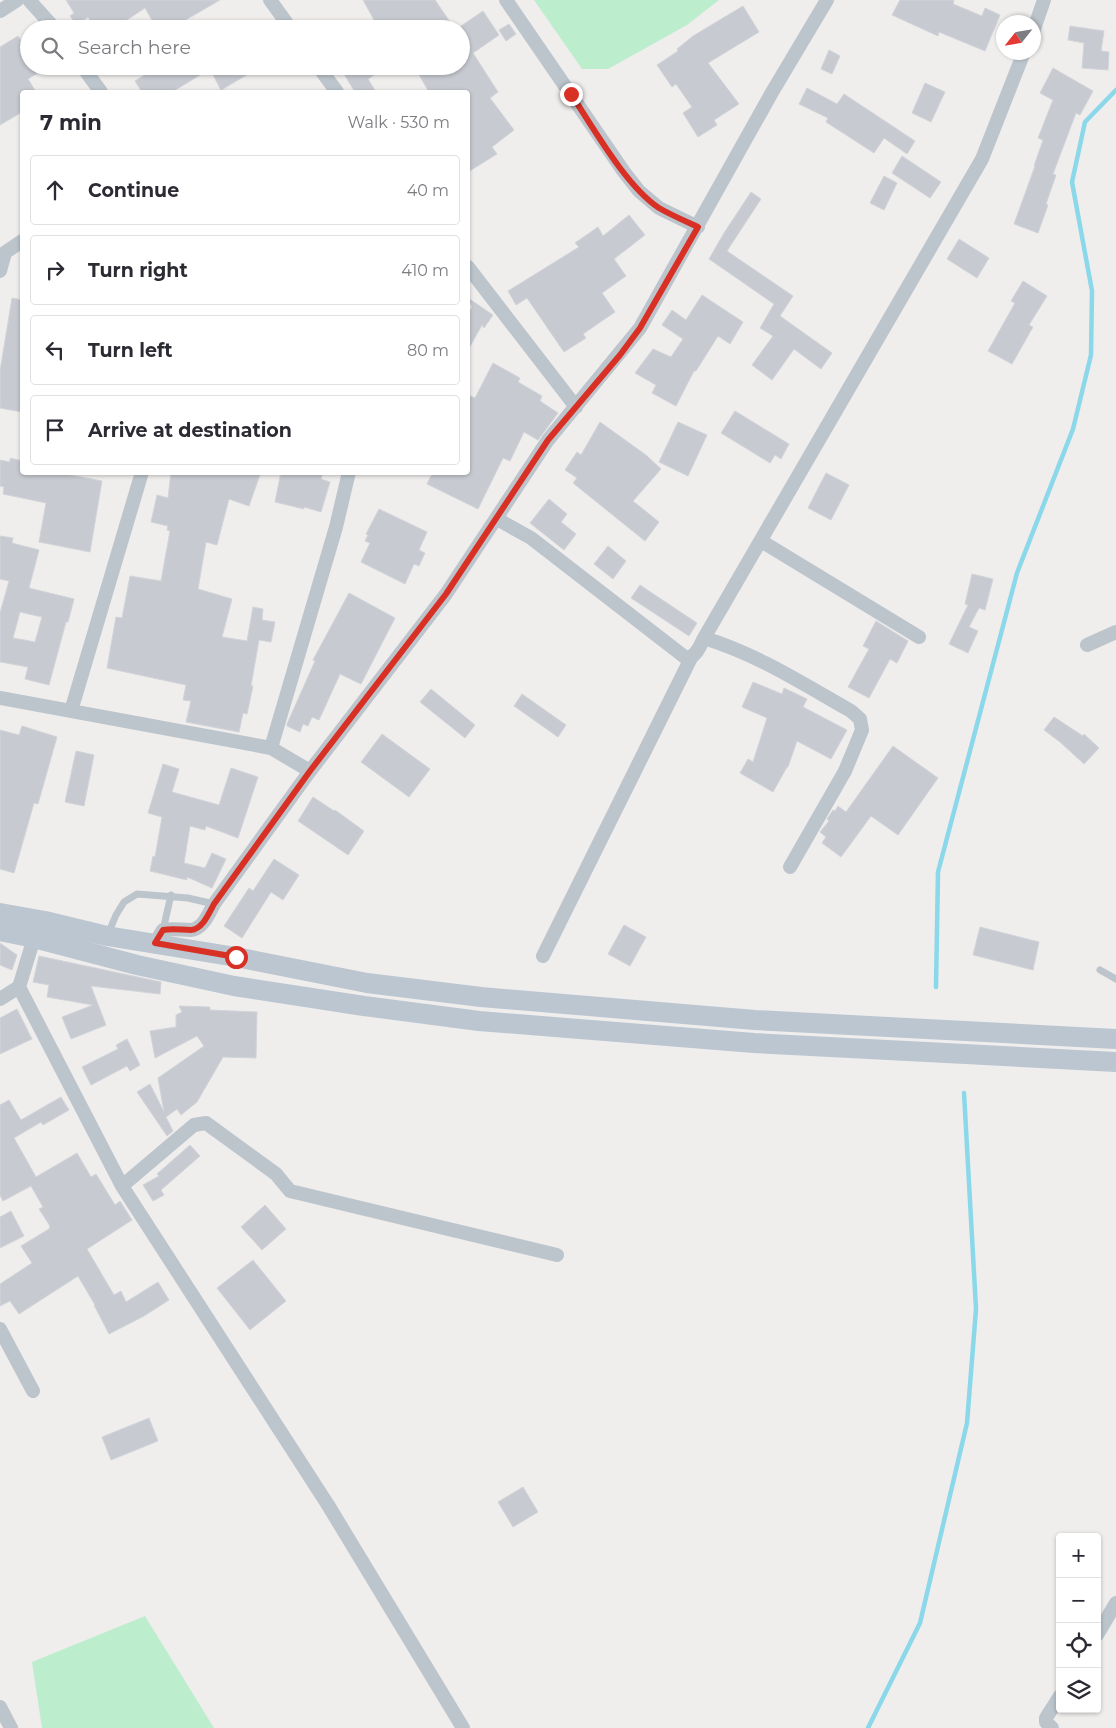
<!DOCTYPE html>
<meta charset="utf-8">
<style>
body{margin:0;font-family:Montserrat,sans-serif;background:#f2f2f3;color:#2b2b33}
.controls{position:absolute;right:15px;bottom:15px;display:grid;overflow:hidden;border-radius:5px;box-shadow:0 1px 4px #0004}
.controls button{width:45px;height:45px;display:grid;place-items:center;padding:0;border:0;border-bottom:1px solid #e1e1e2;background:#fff;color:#2b2b33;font:25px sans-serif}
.compass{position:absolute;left:996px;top:15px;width:45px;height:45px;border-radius:50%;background:#fff;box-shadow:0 1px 4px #0004;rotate:239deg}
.stop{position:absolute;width:15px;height:15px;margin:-11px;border:4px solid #d93025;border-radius:50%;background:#fff}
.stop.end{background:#d93025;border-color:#fff;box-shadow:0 1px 5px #0008}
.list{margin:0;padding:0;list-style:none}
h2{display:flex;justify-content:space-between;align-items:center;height:65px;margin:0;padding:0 20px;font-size:21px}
h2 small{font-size:16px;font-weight:400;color:#7c7c81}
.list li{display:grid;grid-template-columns:32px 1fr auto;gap:15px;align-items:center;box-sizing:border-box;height:70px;margin:0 10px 10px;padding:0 10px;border:1px solid #e1e1e2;border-radius:5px}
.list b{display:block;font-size:19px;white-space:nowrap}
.list em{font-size:16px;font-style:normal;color:#7c7c81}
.icon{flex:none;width:28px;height:28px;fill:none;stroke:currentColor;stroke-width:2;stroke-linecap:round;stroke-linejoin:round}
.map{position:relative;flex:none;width:1116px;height:1728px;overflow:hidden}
.search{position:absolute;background:#fff;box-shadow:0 1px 4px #0004;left:20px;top:20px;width:450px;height:55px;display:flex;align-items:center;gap:12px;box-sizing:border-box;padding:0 18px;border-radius:28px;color:#7c7c81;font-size:19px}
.panel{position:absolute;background:#fff;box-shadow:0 1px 4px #0004;left:20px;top:90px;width:450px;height:385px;border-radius:5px}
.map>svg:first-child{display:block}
</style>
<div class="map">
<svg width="1116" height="1728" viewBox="0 0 1116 1728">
<rect width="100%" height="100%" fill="#f0eded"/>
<path fill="#bcedcd" d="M534 0H719L687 25 608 69H582Z
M145 1616 214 1728H42L32 1662Z"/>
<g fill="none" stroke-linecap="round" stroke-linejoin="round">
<path stroke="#8ad8e9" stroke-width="4.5" d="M936 987 938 872 1017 573 1073 429 1091 355 1092 291 1072 182 1085 122 1116 90
M868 1728 920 1623 967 1423 976 1309 964 1093"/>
</g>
<path fill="#c7cad0" stroke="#d1d4d9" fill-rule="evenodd" d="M66 0H220L170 29H157L145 8 113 29H96L88 17 77 25 70 16 74 13Z
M363 0H435L455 29H379Z
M900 0H954L953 4 982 16 985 8 1000 15 985 51 939 32 938 36 892 15Z
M743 6 759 32 708 63 739 104 714 120 717 125 698 137 683 113 692 107 676 84 672 87 657 65 678 51 677 49 693 36Z
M483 11 499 35 473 53 498 92 490 98 514 130 492 147 497 154 468 172V92H429L414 66H461V26Z
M509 24 516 34 506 41 499 30Z
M1070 26 1104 31 1101 51 1109 52 1108 70 1082 68 1084 43 1068 40Z
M18 36 29 53V66H49L28 79 36 92H22V112L0 125V47Z
M829 50 840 56 832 74 821 69Z
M159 66H262L221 90 210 69 172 92H142L135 81Z
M339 66H388L368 79 376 92H355Z
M1053 68 1093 91 1080 115 1076 113 1059 158 1053 174 1056 175 1046 204 1048 205 1038 233 1014 224 1035 166H1034L1043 140 1038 138 1053 100 1040 93Z
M925 83 945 92 931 122 912 113Z
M807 88 837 104 844 94 915 141 907 154 884 138 874 153 826 122 828 118 799 104Z
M902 156 941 182 930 198 892 173Z
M884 176 897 183 884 210 870 203Z
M751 192 761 199 727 251 793 296 780 316 832 353 821 369 794 349 772 380 752 365 773 336 760 328 774 304 709 259 724 233Z
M629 215 645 235 614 259 626 276 602 293 615 312 583 334 586 338 564 352 527 298 516 305 508 291 579 247 575 243 598 227 603 236Z
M959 239 989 258 977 278 947 259Z
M1023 281 1047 296 1029 325 1033 327 1012 364 988 351 1015 303 1011 301Z
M702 295 743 322 730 344 718 336 696 371H694L676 406 652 393 656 385 635 373 653 349 671 357 683 339 662 325 672 310 686 320Z
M12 298 22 300V412L0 408V371Z
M468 298 493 315 484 328 482 325 468 350V314L472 307Z
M493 363 520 378 518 382 542 396 540 401 558 413 538 440 524 432 510 461 503 458 478 509 427 484 433 472H468V395L475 398Z
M735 411 789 444 781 459 775 455 770 463 721 433Z
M600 422 646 455 661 469 633 501 659 522 645 541 573 483 577 478 565 470 577 452 581 455Z
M678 422 707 435 688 476 659 462Z
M10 458 22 461V472H54L102 481 90 552 39 542 46 503 3 494 4 487 0 486V460L10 462Z
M171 472H261L249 506 229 499 217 545 206 542 198 589 232 599 222 637 247 641 253 607 263 609 262 620 275 622 271 642 259 640 251 686H253L247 714 243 713 239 732 186 722 191 701 183 700 186 685 107 668 116 617 122 618 130 576 161 581 170 531 167 530 168 526 151 522 157 495 168 498Z
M281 472H323L321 479 330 482 321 512 304 507V509L275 502Z
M826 473 849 485 831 520 808 508Z
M549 499 567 514 561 522 576 534 564 550 530 523Z
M379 509 427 532 419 550 425 553 419 566 414 564 405 584 361 562 370 543 365 541 368 535 366 534Z
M0 536 13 538 12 543 39 550 29 588 74 599 68 622H66L49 685 25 679 28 667 0 662V613L9 581 0 579ZM20 612 42 617 35 642 13 638Z
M608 546 626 561 613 579 594 564Z
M972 574 993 579 985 610 979 608 969 627 978 631 968 653 949 644 968 605 965 604Z
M640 585 697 623 689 636 631 598Z
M349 593 395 618 361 684 340 674 319 720 312 717 308 726 303 724 300 732 287 726V724L315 661 313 660Z
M876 621 908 641 897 663 890 659 869 698 848 687 869 649 863 646Z
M753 682 782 694 784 688 807 699 803 707 847 730 831 759 797 741 788 767H787L773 792 740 773 748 759 753 762 767 718 742 707Z
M431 689 475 725 465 738 420 702Z
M522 694 566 725 558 737 514 706Z
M1054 717 1083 736 1084 734 1099 748 1084 764 1060 742 1044 730Z
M22 726 57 737 38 804 34 803 14 873 0 869V730L19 735Z
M382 734 430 769 409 797 361 762Z
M893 746 938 778 898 835 871 816 841 857 822 843 826 837 820 832 829 821 827 819 833 810 835 811 838 806 846 812Z
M76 751 94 755 84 806 65 802Z
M163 764 179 769 172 792 219 805 231 768 258 777 238 838 206 826 205 830 190 826 184 863 205 868 212 853 226 859 212 888 187 877V880L150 871 153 856 155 857 162 817 148 813Z
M313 797 334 811 335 810 364 831 348 855 298 821Z
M274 859 299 875 283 900 271 892 242 938 224 926 249 888 253 891Z
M624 925 646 937 630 966 608 954Z
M980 927 1039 942 1033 970 973 955Z
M0 943 17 955 12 970 0 965Z
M39 956 161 982 160 994 91 986 106 1025 71 1039 62 1017 93 1005 47 997 49 985 33 982Z
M179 1006 210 1007V1010L257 1012 256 1058 223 1057 197 1102 181 1115 177 1109 166 1117 173 1131 167 1136 137 1092 150 1084 164 1112 158 1078 204 1046 197 1036 155 1058 150 1031 176 1027V1015L182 1012Z
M17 1009 32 1039 0 1054V1018Z
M127 1039 140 1065 130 1071 127 1066 91 1085 82 1067 118 1049 116 1045Z
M61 1097 69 1110 43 1125 41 1122 14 1138 36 1177 77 1153 91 1177 96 1174 115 1205 120 1201 132 1220 87 1249 114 1295 121 1291 126 1302 158 1282 169 1300 144 1316 109 1334 94 1305H95L78 1276 19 1314 10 1301 0 1306V1284L32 1263 21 1246 49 1229 50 1226 39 1209 43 1207 31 1186 3 1201 0 1195V1105L9 1100 21 1120Z
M190 1145 200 1156 161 1190 164 1195 153 1201 143 1185 159 1176 157 1174Z
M265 1205 286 1229 262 1250 241 1227Z
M11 1211 24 1236 0 1248V1217Z
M253 1260 286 1301 250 1330 217 1288Z
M149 1418 158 1441 111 1460 102 1437Z
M523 1487 538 1512 513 1527 498 1502Z"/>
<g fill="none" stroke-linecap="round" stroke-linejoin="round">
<path stroke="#bcc5cc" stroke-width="7" d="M163 930 171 895
M108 934 116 915 124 902 137 894 188 898 214 904
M1100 970 1116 979"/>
<path stroke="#bcc5cc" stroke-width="14" d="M29 0 55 29
M270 0 291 29
M506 0 624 172 639 191 659 208 698 227
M0 11 17 0
M1034 29 1044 0
M82 66 101 92
M318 66 337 92
M0 256 22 241
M468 267 576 407
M0 271 5 253
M497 519 531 538 686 658C696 658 700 646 704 638 757 654 803 684 851 711L860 719 862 730 845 771 790 867
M761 541 919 637
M704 638 982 159 1024 52
M1087 645 1116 632
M0 698 271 748
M71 711 142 472
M310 771 271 748 336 527 349 472
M155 943 163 930C173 928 182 930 191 930 203 929 209 913 214 904L310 771 446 594 548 440 640 328 771 94 827 0
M543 956 691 658
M19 987 122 1186 328 1505 463 1728
M0 999 19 987 34 938
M122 1186 194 1125 206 1123 276 1174 290 1191 557 1255
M0 1329 33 1391
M1097 1635 1116 1603
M0 1707 11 1728
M1052 1728 1046 1722V1718L1060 1696"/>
<path stroke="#bbc6d1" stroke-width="20" d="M0 913 45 921 107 936 236 957 367 983 481 997 755 1020 1116 1039
M0 931 34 938 137 965 234 986 364 1006 479 1021 754 1043 1116 1062"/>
</g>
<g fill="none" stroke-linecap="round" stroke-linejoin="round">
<path stroke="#d93025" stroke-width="6" d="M236 957 155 943 163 930C173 928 182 930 191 930 203 929 209 913 214 904L310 771 446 594 548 440 620 355 640 328 698 227C685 221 671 215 659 208 626 186 594 129 571 94"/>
</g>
</svg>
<div class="controls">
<button>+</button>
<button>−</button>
<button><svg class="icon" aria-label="locate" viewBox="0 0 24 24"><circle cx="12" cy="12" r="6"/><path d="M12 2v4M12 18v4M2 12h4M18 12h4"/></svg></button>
<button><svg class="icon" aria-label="layers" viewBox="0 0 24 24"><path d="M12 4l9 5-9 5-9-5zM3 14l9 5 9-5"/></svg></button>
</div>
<svg class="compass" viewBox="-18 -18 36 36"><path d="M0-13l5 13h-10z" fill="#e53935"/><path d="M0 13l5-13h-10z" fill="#7c7c81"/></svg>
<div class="stop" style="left:236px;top:957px"></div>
<div class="stop end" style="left:571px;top:94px"></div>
<div class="search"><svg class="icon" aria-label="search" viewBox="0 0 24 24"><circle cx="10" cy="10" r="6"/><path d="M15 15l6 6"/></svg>Search here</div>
<section class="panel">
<h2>7 min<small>Walk · 530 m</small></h2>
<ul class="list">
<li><svg class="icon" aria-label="ahead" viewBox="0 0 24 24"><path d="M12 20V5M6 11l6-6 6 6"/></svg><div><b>Continue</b></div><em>40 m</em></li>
<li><svg class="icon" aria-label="right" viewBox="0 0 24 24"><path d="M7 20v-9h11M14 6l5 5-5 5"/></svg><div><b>Turn right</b></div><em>410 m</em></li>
<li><svg class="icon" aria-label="left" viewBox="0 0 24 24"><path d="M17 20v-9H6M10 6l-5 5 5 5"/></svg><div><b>Turn left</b></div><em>80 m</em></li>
<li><svg class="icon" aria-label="arrive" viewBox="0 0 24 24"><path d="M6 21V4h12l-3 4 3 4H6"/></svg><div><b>Arrive at destination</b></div></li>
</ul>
</section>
</div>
